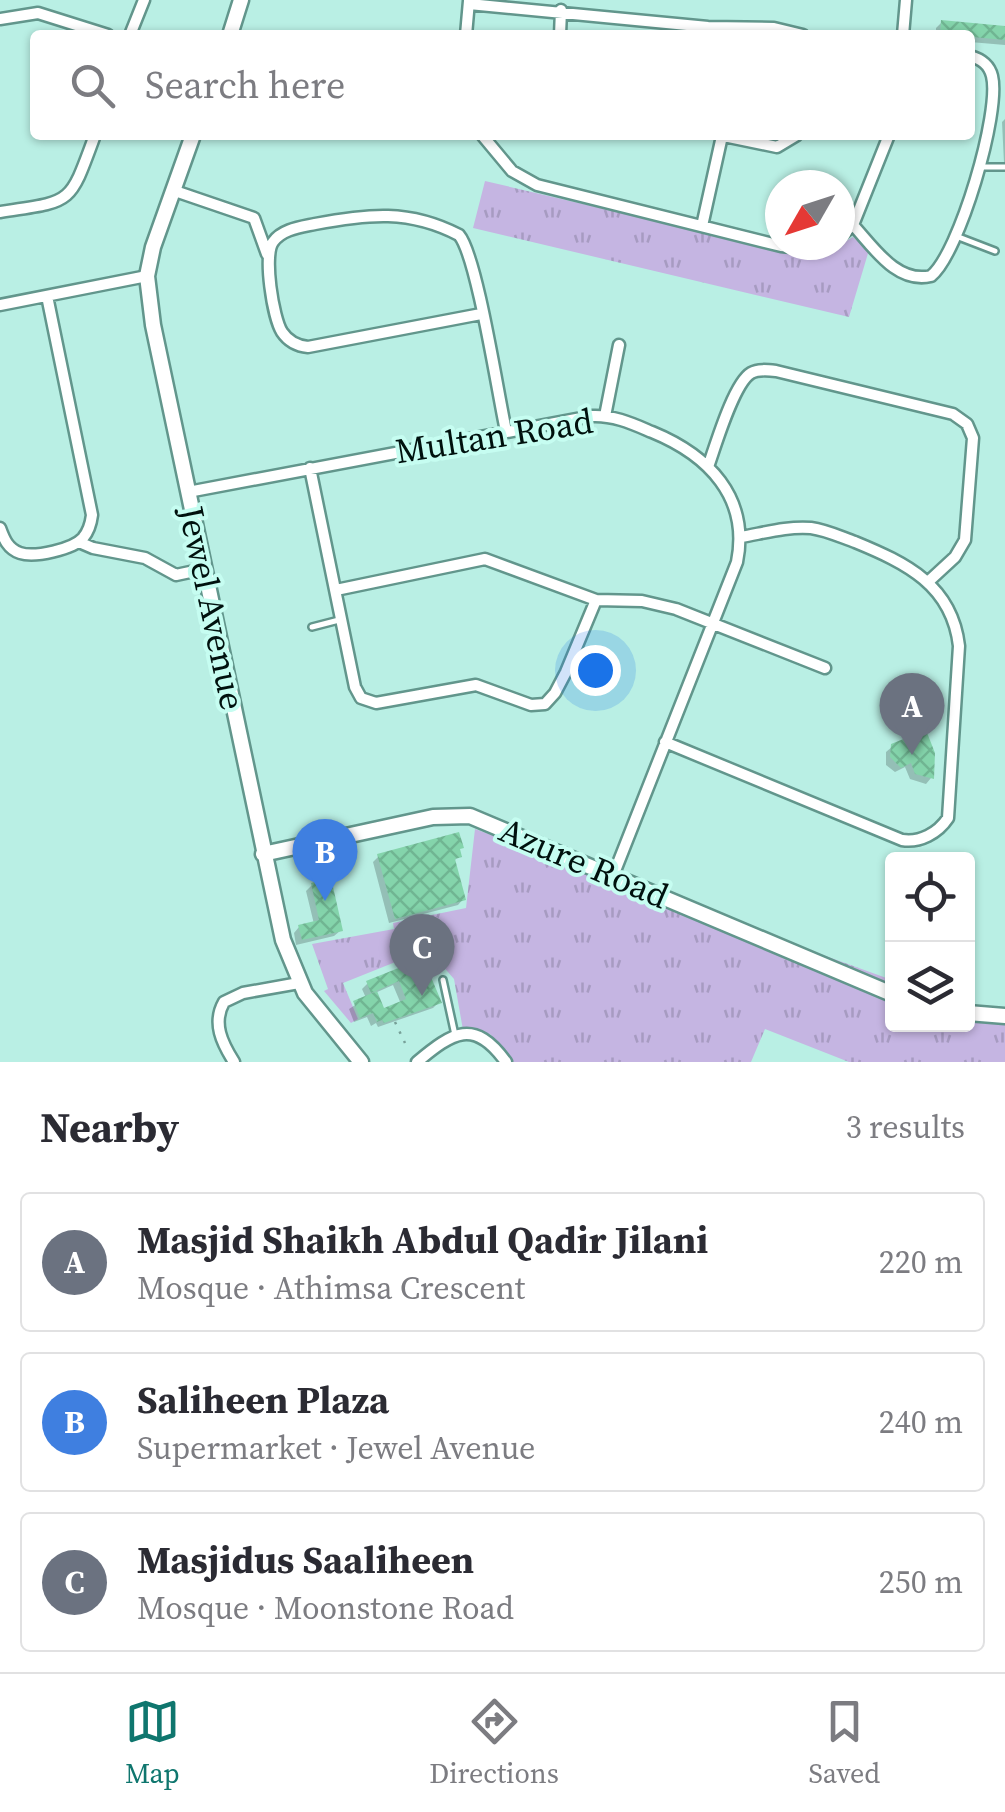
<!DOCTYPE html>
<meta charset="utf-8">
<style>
body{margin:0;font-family:"Source Serif 4",serif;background:#f7f7f7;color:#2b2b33}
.controls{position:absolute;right:30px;bottom:30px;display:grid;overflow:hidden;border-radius:10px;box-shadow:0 2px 8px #0004}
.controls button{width:90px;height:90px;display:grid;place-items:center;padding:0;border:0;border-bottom:2px solid #e1e1e2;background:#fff;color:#2b2b33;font:50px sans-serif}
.compass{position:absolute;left:765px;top:170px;width:90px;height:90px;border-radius:50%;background:#fff;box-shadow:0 2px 8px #0004;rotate:231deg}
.you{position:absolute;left:595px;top:670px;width:35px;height:35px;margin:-25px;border:8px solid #fff;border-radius:50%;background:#1a73e8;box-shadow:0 0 0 15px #1a73e833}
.badge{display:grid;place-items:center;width:65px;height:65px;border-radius:50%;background:#0f766e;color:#fff;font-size:32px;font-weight:700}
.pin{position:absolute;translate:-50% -82px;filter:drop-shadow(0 2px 5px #0008)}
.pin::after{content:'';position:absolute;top:52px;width:35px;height:30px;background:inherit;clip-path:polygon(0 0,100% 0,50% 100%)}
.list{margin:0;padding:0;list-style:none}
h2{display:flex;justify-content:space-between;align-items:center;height:130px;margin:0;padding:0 40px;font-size:42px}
h2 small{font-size:32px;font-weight:400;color:#7c7c81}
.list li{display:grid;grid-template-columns:65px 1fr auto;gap:30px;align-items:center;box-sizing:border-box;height:140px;margin:0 20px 20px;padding:0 20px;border:2px solid #e1e1e2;border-radius:10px}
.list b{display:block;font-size:38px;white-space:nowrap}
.list p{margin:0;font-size:32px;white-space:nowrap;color:#7c7c81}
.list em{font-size:32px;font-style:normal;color:#7c7c81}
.icon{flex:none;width:55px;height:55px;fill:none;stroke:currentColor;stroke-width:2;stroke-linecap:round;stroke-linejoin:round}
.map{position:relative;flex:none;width:1005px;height:1062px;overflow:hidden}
.search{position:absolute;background:#fff;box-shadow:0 2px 8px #0004;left:30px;right:30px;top:30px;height:110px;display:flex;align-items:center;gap:25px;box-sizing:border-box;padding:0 35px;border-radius:10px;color:#7c7c81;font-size:38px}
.sheet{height:610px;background:#fff}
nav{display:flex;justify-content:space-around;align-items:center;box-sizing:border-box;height:140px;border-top:2px solid #e1e1e2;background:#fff;font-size:28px;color:#7c7c81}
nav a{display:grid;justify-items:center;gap:5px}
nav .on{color:#0f766e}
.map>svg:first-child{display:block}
</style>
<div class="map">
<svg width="1005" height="1062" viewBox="0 0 1005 1062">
<defs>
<pattern id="grass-tufts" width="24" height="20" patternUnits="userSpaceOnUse" patternTransform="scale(2.5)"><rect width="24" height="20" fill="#c5b5e2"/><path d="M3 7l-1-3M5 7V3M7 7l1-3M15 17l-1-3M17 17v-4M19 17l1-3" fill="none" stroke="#a79bc1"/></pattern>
<pattern id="building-cross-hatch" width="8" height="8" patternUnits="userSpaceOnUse" patternTransform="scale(2.5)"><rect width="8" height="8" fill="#84d4ab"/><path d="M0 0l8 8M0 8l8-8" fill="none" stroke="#70b592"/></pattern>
</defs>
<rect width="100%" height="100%" fill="#b9efe4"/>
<path fill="url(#grass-tufts)" d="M485 181 810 257 824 254 853 237 869 250 849 317 473 228Z
M475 829 892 980V1024H968V1007L1005 1021V1062H849L765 1029 751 1062H513L490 1034 463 1030 454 979 428 949 343 983 358 1019 351 1023 324 991 328 989 312 944 394 929 393 923 466 908Z"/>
<path fill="#0003" fill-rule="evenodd" d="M942 22 1005 28V45L970 42V35H936V28Z
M1005 119V163H1004L1002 122Z
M893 746 931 778 926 784 910 779 905 767 895 772 886 765V752Z
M458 851 459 856 453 862 463 899 458 905 389 923 373 862 379 856Z
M312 885 340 931 334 936 296 945 294 933 299 927 314 924 306 891Z
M415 979 439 1002 433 1008 378 1027 376 1023 371 1026 367 1017 354 1022 349 1009 366 998 362 989 368 983ZM393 985 401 1004 383 1012 375 993Z"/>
<path fill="url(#building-cross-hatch)" d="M941 20 1005 26V40L940 34Z
M926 730 935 753 934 779 915 774 911 763 901 768 890 757 891 744Z
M459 832 464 848 460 849 462 857 455 859 466 900 395 919 377 854Z
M331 878 343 931 302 940 298 925 319 920 311 883Z
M411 963 416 975 428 970 442 1003 384 1023 382 1020 377 1022 373 1013 360 1018 353 1001 377 991 384 1008 406 999 399 981 371 993 366 981Z"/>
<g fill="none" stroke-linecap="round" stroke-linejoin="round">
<defs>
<path id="lane" d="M979 167H1005
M956 236 995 251
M312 627 339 620
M443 980 455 1035"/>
<path id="street" d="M469 4 708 27 774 28 803 35
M0 19 38 13 108 35
M130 35 144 0
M466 35 469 1
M560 35 561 10
M903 35 906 0
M482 135 512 171 537 185 781 246 802 248 822 245
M719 135 777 147 797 135
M175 191 254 218 267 254
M0 212C73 201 69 206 95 135
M853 225C874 248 897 284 931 276 959 254 1001 112 992 76 989 64 981 59 970 56
M702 226 722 136
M840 236 853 225 889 135
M0 305 147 276
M481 314 308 347C298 346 288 341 282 332 273 318 263 255 273 242 282 229 301 227 315 224 368 214 409 209 459 235 477 256 498 395 506 431
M605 416 619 345
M709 464C716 444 734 383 751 373 758 369 767 370 776 371L953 414 967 424 973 438 965 540 955 557 929 581
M310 468 355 687 361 698 376 703 476 685 531 705 545 704 555 693 566 672 596 600
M188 492 592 416C614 415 633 424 652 432 708 455 750 497 737 562L613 876
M0 528C4 539 8 549 20 553 35 558 73 549 83 538 89 531 91 523 92 515L47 296
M79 542 93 548 145 558 176 575 204 569
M336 590 485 559 596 600 642 601 676 609 825 668
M665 742 902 840C920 843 938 833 948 818L959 646C952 585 906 563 855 542 841 537 826 530 811 528 788 526 764 533 741 537
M234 1062C222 1043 212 1023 224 1002L243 993 299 983
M417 1062C453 1032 474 1018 506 1062"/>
<path id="secondary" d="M230 35 241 0
M193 135 153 247 147 276 153 325 283 940 305 993 361 1062
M263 854 433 817 470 816 892 994
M968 1013 1005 1016"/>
</defs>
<use href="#lane" stroke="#62968c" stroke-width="10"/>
<use href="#street" stroke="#62968c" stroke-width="15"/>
<use href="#secondary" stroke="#62968c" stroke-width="19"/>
<path stroke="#77a098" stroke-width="2.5" stroke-dasharray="2.5 8" stroke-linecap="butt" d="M395 1022 405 1043"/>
<use href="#lane" stroke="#fff" stroke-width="5"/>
<use href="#street" stroke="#fff" stroke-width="10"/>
<use href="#secondary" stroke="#fff" stroke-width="14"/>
</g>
<g text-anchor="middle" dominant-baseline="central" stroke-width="8" stroke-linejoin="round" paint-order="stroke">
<g font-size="35" fill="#00110e" stroke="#c6fdf1">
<text transform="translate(494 436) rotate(-9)">Multan Road</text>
<text transform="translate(212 608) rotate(78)">Jewel Avenue</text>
<text transform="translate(584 863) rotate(23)">Azure Road</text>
</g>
</g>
</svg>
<div class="controls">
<button><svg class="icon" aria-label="locate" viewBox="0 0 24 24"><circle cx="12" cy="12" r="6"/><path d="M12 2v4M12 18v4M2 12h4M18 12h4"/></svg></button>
<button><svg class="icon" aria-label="layers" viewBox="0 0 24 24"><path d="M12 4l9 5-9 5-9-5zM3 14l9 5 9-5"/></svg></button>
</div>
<svg class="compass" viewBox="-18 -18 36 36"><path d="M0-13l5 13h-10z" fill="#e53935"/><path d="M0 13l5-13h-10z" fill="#7c7c81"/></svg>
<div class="you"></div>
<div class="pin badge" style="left:912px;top:755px;background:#6b7280">A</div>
<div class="pin badge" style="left:325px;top:901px;background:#3f7fe0">B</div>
<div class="pin badge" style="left:422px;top:996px;background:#6b7280">C</div>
<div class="search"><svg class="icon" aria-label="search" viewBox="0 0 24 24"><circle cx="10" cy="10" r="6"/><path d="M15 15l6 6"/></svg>Search here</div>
</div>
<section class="sheet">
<h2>Nearby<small>3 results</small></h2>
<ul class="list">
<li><span class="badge" style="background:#6b7280">A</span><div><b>Masjid Shaikh Abdul Qadir Jilani</b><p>Mosque · Athimsa Crescent</p></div><em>220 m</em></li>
<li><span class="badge" style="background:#3f7fe0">B</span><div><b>Saliheen Plaza</b><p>Supermarket · Jewel Avenue</p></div><em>240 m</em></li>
<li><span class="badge" style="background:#6b7280">C</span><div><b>Masjidus Saaliheen</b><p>Mosque · Moonstone Road</p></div><em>250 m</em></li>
</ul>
</section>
<nav>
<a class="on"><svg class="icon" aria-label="map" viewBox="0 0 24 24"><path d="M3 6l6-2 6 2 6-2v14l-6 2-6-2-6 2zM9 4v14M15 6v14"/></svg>Map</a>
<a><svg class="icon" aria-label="directions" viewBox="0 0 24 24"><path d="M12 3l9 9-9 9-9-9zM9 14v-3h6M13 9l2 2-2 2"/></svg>Directions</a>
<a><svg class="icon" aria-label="saved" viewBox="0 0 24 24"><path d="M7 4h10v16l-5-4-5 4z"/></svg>Saved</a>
</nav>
